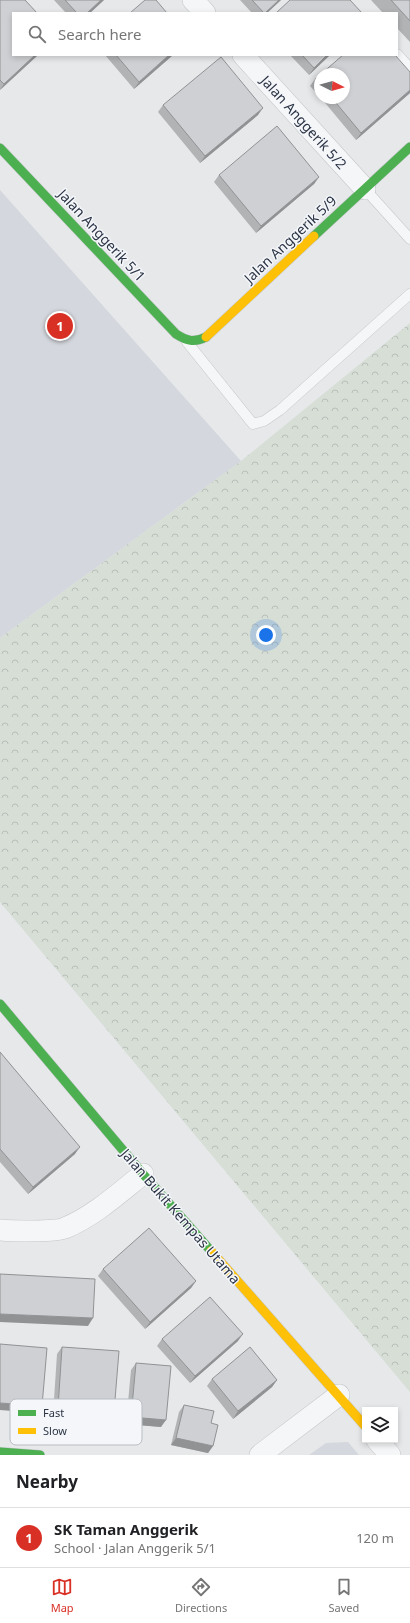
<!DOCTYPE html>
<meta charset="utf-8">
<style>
body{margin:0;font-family:"Noto Sans",sans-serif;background:#f2f2f2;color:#202124}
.controls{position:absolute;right:12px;bottom:12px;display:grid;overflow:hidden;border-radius:0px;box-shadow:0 2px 6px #0003}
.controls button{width:36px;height:36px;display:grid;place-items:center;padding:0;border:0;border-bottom:1px solid #e0e0e0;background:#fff;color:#202124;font:20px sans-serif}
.compass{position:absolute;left:314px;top:68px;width:36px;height:36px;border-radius:50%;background:#fff;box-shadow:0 2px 6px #0003;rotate:95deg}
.you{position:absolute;left:266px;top:635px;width:14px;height:14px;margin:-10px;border:3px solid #fff;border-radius:50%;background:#1a73e8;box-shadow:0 0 0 6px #1a73e833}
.badge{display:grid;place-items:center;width:26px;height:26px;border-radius:50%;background:#d93025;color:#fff;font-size:13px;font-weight:700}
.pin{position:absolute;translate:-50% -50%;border:2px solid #fff;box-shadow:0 1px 4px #0006}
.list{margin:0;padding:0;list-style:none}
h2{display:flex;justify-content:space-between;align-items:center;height:52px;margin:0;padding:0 16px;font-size:17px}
h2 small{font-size:13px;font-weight:400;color:#757577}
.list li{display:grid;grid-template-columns:26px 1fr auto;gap:12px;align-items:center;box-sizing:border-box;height:60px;padding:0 16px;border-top:1px solid #e0e0e0}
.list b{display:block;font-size:15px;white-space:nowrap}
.list p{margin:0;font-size:13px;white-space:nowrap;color:#757577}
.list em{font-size:13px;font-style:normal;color:#757577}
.icon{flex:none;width:22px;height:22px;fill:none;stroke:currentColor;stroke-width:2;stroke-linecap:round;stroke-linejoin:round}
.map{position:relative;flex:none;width:410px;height:1455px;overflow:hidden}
.search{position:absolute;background:#fff;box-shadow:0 2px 6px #0003;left:12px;right:12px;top:12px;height:44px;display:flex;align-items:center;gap:10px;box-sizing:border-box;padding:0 14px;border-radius:0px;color:#757577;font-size:15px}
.sheet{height:112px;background:#fff}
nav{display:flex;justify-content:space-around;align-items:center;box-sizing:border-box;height:56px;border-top:1px solid #e0e0e0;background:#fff;font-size:11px;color:#757577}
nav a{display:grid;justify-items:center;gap:2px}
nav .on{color:#d93025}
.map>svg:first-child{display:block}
</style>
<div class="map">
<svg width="410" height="1455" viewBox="0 0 410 1455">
<defs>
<pattern id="forest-crowns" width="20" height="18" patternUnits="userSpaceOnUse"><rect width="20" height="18" fill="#d6ded6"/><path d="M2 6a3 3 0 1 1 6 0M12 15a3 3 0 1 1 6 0" fill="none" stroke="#b8bfb9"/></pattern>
</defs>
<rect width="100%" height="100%" fill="#e6e8ea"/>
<path fill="#d4d7dd" d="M0 190 241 461 0 638Z
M348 1442 359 1455H309L326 1443Z"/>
<path fill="url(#forest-crowns)" d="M410 323V1392L0 902V638L241 461Z"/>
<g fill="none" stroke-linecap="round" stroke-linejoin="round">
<defs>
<path id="lane" d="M397 54 410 68
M365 189 410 239
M187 342 253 424 264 421 280 410 410 294"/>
<path id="street" d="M193 0 205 13
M243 55 365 189
M0 1230C11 1231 56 1232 65 1228 94 1216 119 1193 143 1174
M377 1440 390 1455
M260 1455 339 1395"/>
<path id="fast" d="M0 148 176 334C187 341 194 343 206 337
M314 236 410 147
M0 1004 143 1174 211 1251
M0 1452 40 1455"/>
<path id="slow" d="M206 337 314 236
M211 1251 365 1426"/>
</defs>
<use href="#lane" stroke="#c4c6c8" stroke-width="11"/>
<use href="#street" stroke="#c4c6c8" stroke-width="22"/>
<use href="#fast" stroke="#c4c6c8" stroke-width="10"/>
<use href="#slow" stroke="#c4c6c8" stroke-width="10"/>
<use href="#lane" stroke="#f5f6f7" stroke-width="10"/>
<use href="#street" stroke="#f5f6f7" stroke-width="21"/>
<use href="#fast" stroke="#4caf50" stroke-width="9"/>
<use href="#slow" stroke="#ffc107" stroke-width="9"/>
</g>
<path fill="#b1b3b5" d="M0 0 38 55 0 90Z
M54 0H104L90 13H66Z
M240 0H281L267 13H252Z
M371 0H410V42L397 28V13H383Z
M105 55H173L134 89Z
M290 55H330L309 75Z
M410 72V93L356 140 321 98H344Z
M320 75V97L310 86 315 79Z
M163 105 258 115 200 163 158 112Z
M219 175 319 177 314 184 256 233 214 182Z
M0 1052 75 1154 28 1194 0 1162Z
M103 1269 196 1281 191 1288 145 1329 98 1276Z
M162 1339 238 1341 190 1383 157 1346Z
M62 1347 109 1419 53 1415 57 1354Z
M136 1363 161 1427 126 1424 131 1370Z
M212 1379 277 1380 272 1387 233 1419 207 1386Z
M184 1405 211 1423 213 1446 208 1453 171 1445 179 1412Z"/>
<path fill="#909294" d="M101 0H104L90 13H87Z
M279 0H281L267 13H265Z
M35 55H38L0 90 4 84Z
M169 55H173L134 89 139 82Z
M327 55H330L309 75 314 68Z
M410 90V93L356 140 361 133Z
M263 108 258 115 200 163 205 156Z
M319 177 314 184 256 233 261 226Z
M80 1147 75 1154 28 1194 33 1187Z
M196 1281 191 1288 145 1329 150 1322Z
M0 1314 93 1318 88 1326 0 1322Z
M243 1334 238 1341 190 1383 195 1376Z
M277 1380 272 1387 233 1419 238 1411Z
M0 1403 42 1406 37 1413 0 1410Z
M58 1408 114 1412 109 1419 53 1415Z
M131 1417 166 1420 161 1427 126 1424Z
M176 1438 213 1446 208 1453 171 1445Z"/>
<path fill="#ced0d3" stroke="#909294" d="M0 0H25L37 13H13V55H35L4 84 0 80Z
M65 0H101L87 13H77Z
M145 0H156L167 13H130Z
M252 0H279L265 13H264Z
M290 0H350L362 13H276Z
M391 0H410V21Z
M116 55H169L139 82Z
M302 55H327L314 68Z
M343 55H395L410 72V90L361 133 332 98H344V74H321Z
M221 57 263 108 205 156 163 105Z
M320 75V84L315 79Z
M277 126 319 177 261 226 219 175Z
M0 1052 80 1147 33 1187 0 1149Z
M149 1228 196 1281 150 1322 103 1269Z
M0 1274 95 1279 93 1318 0 1314Z
M210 1297 243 1334 195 1376 162 1339Z
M0 1344 47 1348 42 1406 0 1403Z
M62 1347 119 1351 114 1412 58 1408Z
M250 1347 277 1380 238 1411 212 1379Z
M136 1363 171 1366 166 1420 131 1417Z
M184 1405 214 1411 211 1423 218 1425 213 1446 176 1438Z"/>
<g text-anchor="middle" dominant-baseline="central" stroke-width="3" stroke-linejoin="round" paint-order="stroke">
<g font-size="14" fill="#2b3445" stroke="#f4f6f9">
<text transform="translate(304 122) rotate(48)">Jalan Anggerik 5/2</text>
<text transform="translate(102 235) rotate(47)">Jalan Anggerik 5/1</text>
<text transform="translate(290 239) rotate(-43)">Jalan Anggerik 5/9</text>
<text transform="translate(181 1216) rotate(49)">Jalan Bukit Kempas Utama</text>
</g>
</g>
<rect x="10" y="1399" width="132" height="46" rx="6" fill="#f4f6f9" stroke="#b8bcc3" stroke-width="1"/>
<rect x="18" y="1410" width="18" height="6" fill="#4caf50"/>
<rect x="18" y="1428" width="18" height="6" fill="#ffc107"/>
<g font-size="11" fill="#2b3445">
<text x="43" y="1417">Fast</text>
<text x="43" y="1435">Slow</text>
</g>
</svg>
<div class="controls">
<button><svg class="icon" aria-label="layers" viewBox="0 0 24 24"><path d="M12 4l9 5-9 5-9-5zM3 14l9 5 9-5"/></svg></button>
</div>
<svg class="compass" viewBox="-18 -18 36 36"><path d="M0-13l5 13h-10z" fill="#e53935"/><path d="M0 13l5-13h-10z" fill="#757577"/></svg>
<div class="you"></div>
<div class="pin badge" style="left:60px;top:326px">1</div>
<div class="search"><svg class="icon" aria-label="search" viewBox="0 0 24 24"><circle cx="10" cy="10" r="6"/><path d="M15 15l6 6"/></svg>Search here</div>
</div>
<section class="sheet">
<h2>Nearby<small></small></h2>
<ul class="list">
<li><span class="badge">1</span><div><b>SK Taman Anggerik</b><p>School · Jalan Anggerik 5/1</p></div><em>120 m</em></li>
</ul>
</section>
<nav>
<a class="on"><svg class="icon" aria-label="map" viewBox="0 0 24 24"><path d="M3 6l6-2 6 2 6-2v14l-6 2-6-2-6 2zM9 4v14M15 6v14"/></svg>Map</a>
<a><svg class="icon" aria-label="directions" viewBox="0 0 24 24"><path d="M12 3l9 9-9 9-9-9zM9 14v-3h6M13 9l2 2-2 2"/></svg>Directions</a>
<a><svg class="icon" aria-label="saved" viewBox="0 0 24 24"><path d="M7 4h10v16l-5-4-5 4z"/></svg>Saved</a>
</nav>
